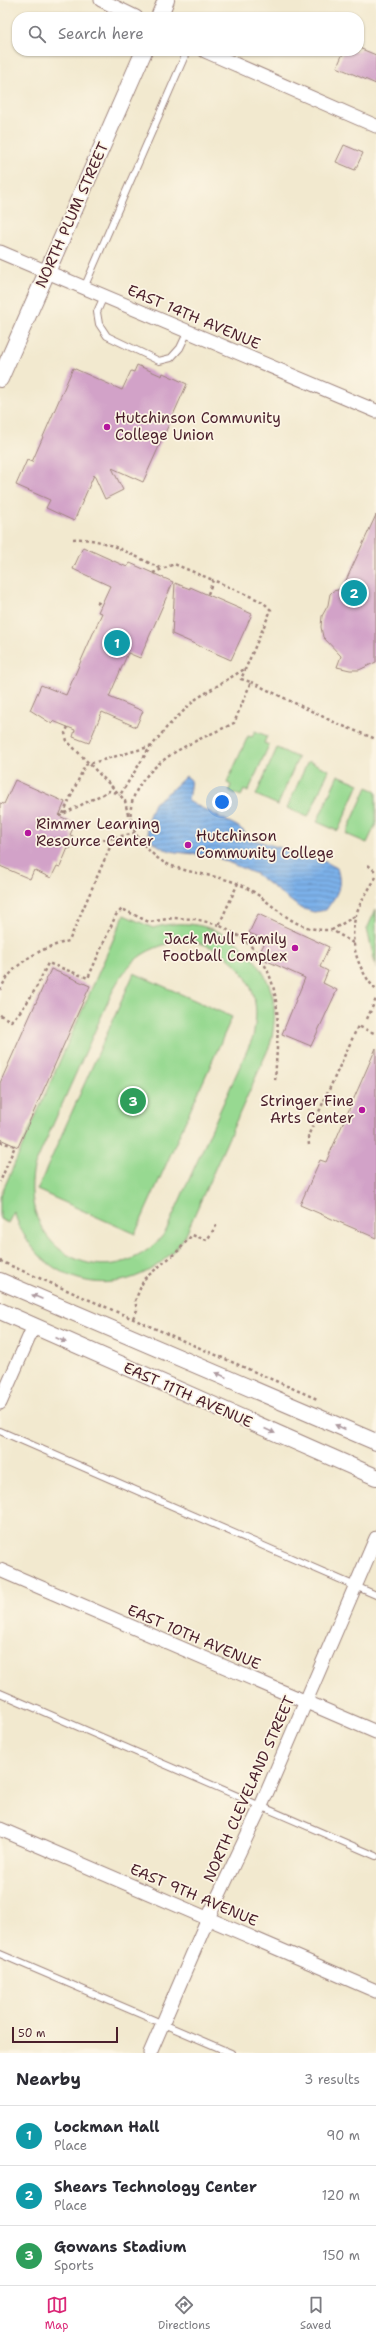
<!DOCTYPE html>
<style>
body{margin:0;font-family:"Shantell Sans",sans-serif;background:#f7f7f7;color:#2b2b33}
.scale{position:absolute;left:12px;bottom:10px;width:106px;box-sizing:border-box;padding-left:4px;border:2px solid #4a1f2b;border-top:0;font-size:11px;line-height:14px;white-space:nowrap;color:#4a1f2b;-webkit-text-stroke:3px #fcf5e5;paint-order:stroke}
.you{position:absolute;left:222px;top:802px;width:14px;height:14px;margin:-10px;border:3px solid #fff;border-radius:50%;background:#1a73e8;box-shadow:0 0 0 6px #1a73e833}
.badge{display:grid;place-items:center;width:26px;height:26px;border-radius:50%;background:#db2777;color:#fff;font-size:13px;font-weight:700}
.pin{position:absolute;translate:-50% -50%;border:2px solid #fff;box-shadow:0 1px 4px #0006}
.list{margin:0;padding:0;list-style:none}
h2{display:flex;justify-content:space-between;align-items:center;height:52px;margin:0;padding:0 16px;font-size:17px}
h2 small{font-size:13px;font-weight:400;color:#7c7c81}
.list li{display:grid;grid-template-columns:26px 1fr auto;gap:12px;align-items:center;box-sizing:border-box;height:60px;padding:0 16px;border-top:1px solid #e1e1e2}
.list b{display:block;font-size:15px;white-space:nowrap}
.list p{margin:0;font-size:13px;white-space:nowrap;color:#7c7c81}
.list em{font-size:13px;font-style:normal;color:#7c7c81}
.icon{flex:none;width:22px;height:22px;fill:none;stroke:currentColor;stroke-width:2;stroke-linecap:round;stroke-linejoin:round}
.map{position:relative;flex:none;width:376px;height:2053px;overflow:hidden}
.search{position:absolute;background:#fff;box-shadow:0 1px 3px #0004;left:12px;right:12px;top:12px;height:44px;display:flex;align-items:center;gap:10px;box-sizing:border-box;padding:0 14px;border-radius:16px;color:#7c7c81;font-size:15px}
.sheet{height:232px;background:#fff}
nav{display:flex;justify-content:space-around;align-items:center;box-sizing:border-box;height:56px;border-top:1px solid #e1e1e2;background:#fff;font-size:11px;color:#7c7c81}
nav a{display:grid;justify-items:center;gap:2px}
nav .on{color:#db2777}
.map>svg:first-child{display:block}
</style>
<div class="map">
<svg width="376" height="2053" viewBox="0 0 376 2053">
<defs>
<pattern id="grass-tufts" width="24" height="20" patternUnits="userSpaceOnUse"><rect width="24" height="20" fill="#97d991"/><path d="M3 7l-1-3M5 7V3M7 7l1-3M15 17l-1-3M17 17v-4M19 17l1-3" fill="none" stroke="#84ba7d"/></pattern>
<pattern id="water-rules" width="6" height="5" patternUnits="userSpaceOnUse"><rect width="6" height="5" fill="#7bb1e9"/><path d="M0 2.5h6" fill="none" stroke="#678fbd"/></pattern>
</defs>
<rect width="100%" height="100%" fill="#fcf5e5"/>
<filter id="ink" filterUnits="userSpaceOnUse"><feTurbulence type="fractalNoise" baseFrequency=".025" numOctaves="2"/><feDisplacementMap in="SourceGraphic" scale="8" xChannelSelector="R" yChannelSelector="G"/><feConvolveMatrix kernelMatrix="1 2 1 2 8 2 1 2 1" color-interpolation-filters="sRGB"/></filter>
<filter id="wash" filterUnits="userSpaceOnUse"><feTurbulence type="fractalNoise" baseFrequency=".012" numOctaves="4" result="noise"/><feDisplacementMap in="SourceGraphic" scale="16" xChannelSelector="R" yChannelSelector="G"/><feGaussianBlur stdDeviation="0.9" result="paint"/><feColorMatrix in="noise" values="0 0 0 0 0 0 0 0 0 0 0 0 0 0 0 0 0 1.4 0 .05"/><feComposite in="paint" operator="in"/></filter>
<g filter="url(#wash)">
<rect width="100%" height="100%" fill="#f2e9cf"/>
<path fill="url(#grass-tufts)" stroke="#707c5e" d="M376 909V968L367 929Z"/>
<path fill="#97d991" stroke="#707c5e" fill-rule="evenodd" d="M255 731 267 736 264 743 269 745 248 792 244 790 241 796 229 791 231 785 227 783 248 736 252 737Z
M277 748 298 758 278 805 256 795Z
M308 761 329 770 308 817 287 808Z
M338 775 359 784 338 831 317 822Z
M367 787 376 791V824L367 843 346 834Z
M124 915 153 928C201 913 251 939 269 985 277 1004 275 1026 270 1045L185 1236C137 1308 40 1294 14 1212L8 1223 0 1219V1197ZM174 942C182 942 191 941 199 943 226 950 251 974 255 1003 257 1014 255 1026 253 1037L165 1233C111 1300 16 1253 34 1167L114 988C130 960 143 950 174 942Z
M134 973 232 1017 135 1234 37 1190Z"/>
<path fill="url(#water-rules)" stroke="#62688a" d="M186 776 191 780 188 801 237 826 255 840 324 861 337 868C343 888 337 894 326 910L314 912 300 908 256 874 230 863 214 856 176 852 164 849 153 842 148 833 146 824 154 803 169 792Z"/>
<g id="blocks">
<path fill="#d2a2c8" d="M359 48 376 55V84L337 67 344 51H359Z
M344 145 363 153 355 170 336 162Z
M137 365 162 376 163 373 187 384 143 482 112 468 123 490 105 499 94 475 74 521 46 508 50 500 16 485 27 460 32 462 73 368 122 390 131 371 134 372Z
M376 515V662L359 670H350L337 667 341 656 323 637 321 627 322 616 328 605 330 594 333 591 342 589Z
M83 547 127 567 130 563 173 582 140 658 128 653 109 697 143 711 136 727 102 712 89 743 73 737 75 730 53 721 52 724 30 710 41 685 66 695 102 613 98 612 110 586 73 569Z
M175 583 190 589V587L252 614 231 660 172 634Z
M15 780 65 802 59 816 75 823 70 835 73 836 60 867 57 866 51 878 34 870 30 879 0 866V803L4 804Z
M258 914 329 947 320 967 328 971 323 983 337 990 311 1046 282 1034 305 978 265 960 268 953 261 950 266 940 249 933Z
M51 969 90 986 18 1147 0 1139V1083Z
M376 1048V1238L300 1205 320 1160 326 1162Z"/>
</g>
</g>
<g filter="url(#ink)">
<use href="#blocks" fill-opacity="0" stroke="#9e847d" stroke-width="1"/>
<g fill="none" stroke-linecap="round" stroke-linejoin="round">
<defs>
<path id="service" d="M84 288 187 51
M104 296 97 312 99 324 107 336 159 361 171 358 180 348 188 331
M0 1431 376 1595
M0 1693 376 1856
M0 1954 231 2053"/>
<path id="minor" d="M101 0 136 17
M205 51 376 126
M0 252 376 411
M0 1403 33 1328
M0 1570 376 1732
M0 1829 376 1991
M150 2053 208 1918 261 1806 376 1538"/>
<path id="tertiary" d="M159 17 166 0
M0 379 144 51
M0 1281 376 1442
M0 1311 376 1477"/>
</defs>
<use href="#service" stroke="#9e847d" stroke-width="8"/>
<use href="#minor" stroke="#9e847d" stroke-width="15"/>
<use href="#tertiary" stroke="#9e847d" stroke-width="18"/>
<path stroke="#9e847d" stroke-width="2.5" stroke-dasharray="3 3" stroke-linecap="butt" d="M73 539C105 537 133 556 162 569
M153 573 174 564 213 580
M208 594 213 580 263 602 271 610 241 679 251 682 234 723C212 734 190 742 169 756 138 777 114 814 145 846 150 852 157 858 163 862 186 874 215 874 239 884 275 900 287 932 332 930
M97 602 102 605
M251 682 338 724 376 739
M68 727 65 733 67 741 120 795
M63 814 85 765 152 746
M128 815 125 801 120 795 147 752 167 727 196 699 246 668
M59 816 109 791 119 794
M68 848 135 833
M368 865 376 872
M376 877C369 890 360 901 356 915 348 942 358 970 376 990
M238 883 219 925C227 930 236 934 243 939 288 976 277 1033 275 1083
M353 943 332 930 355 916
M0 990C13 962 41 948 69 941L114 838
M0 1015 11 1021C29 1004 38 985 48 963L88 978 116 915 122 909 149 922 173 918 195 919 219 925
M367 1019 376 999
M0 1142 15 1146 0 1182
M309 1145 308 1136 358 1026 376 1034
M0 1261 317 1399
M133 1318 137 1310 135 1301 144 1279 179 1250 192 1235 207 1240 218 1223"/>
<use href="#service" stroke="#fff" stroke-width="6"/>
<use href="#minor" stroke="#fff" stroke-width="13"/>
<use href="#tertiary" stroke="#fff" stroke-width="16"/>
</g>
<defs><path id="oneway-solid" d="M-6-.8H1V-3.2L6.5 0L1 3.2V.8H-6Z"/></defs>
<g fill="#ae9aa0">
<use href="#oneway-solid" transform="translate(37 1297) rotate(-157)"/>
<use href="#oneway-solid" transform="translate(61 1340) rotate(24)"/>
<use href="#oneway-solid" transform="translate(221 1375) rotate(-156)"/>
<use href="#oneway-solid" transform="translate(340 1427) rotate(-156)"/>
<use href="#oneway-solid" transform="translate(270 1431) rotate(24)"/>
</g>
</g>
<g fill="#b5179e" stroke="#fcf5e5" stroke-width="1.5">
<circle cx="107" cy="427" r="4"/>
<circle cx="28" cy="833" r="4"/>
<circle cx="188" cy="845" r="4"/>
<circle cx="295" cy="948" r="4"/>
<circle cx="362" cy="1110" r="4"/>
</g>
<g text-anchor="middle" dominant-baseline="central" stroke-width="3.5" stroke-linejoin="round" paint-order="stroke">
<g font-size="15" fill="#4a1f2b" stroke="#fcf5e5">
<text transform="translate(72 215) rotate(-66)">NORTH PLUM STREET</text>
<text transform="translate(194 317) rotate(23)">EAST 14TH AVENUE</text>
<text transform="translate(188 1395) rotate(24)">EAST 11TH AVENUE</text>
<text transform="translate(194 1637) rotate(23)">EAST 10TH AVENUE</text>
<text transform="translate(249 1789) rotate(-66)">NORTH CLEVELAND STREET</text>
<text transform="translate(194 1895) rotate(23)">EAST 9TH AVENUE</text>
</g>
<g font-size="15" fill="#4a1f2b" stroke="#fcf5e5" text-anchor="start">
<text x="115" y="418">Hutchinson Community<tspan x="115" dy="17">College Union</tspan></text>
<text x="36" y="824">Rimmer Learning<tspan x="36" dy="17">Resource Center</tspan></text>
<text x="196" y="836">Hutchinson<tspan x="196" dy="17">Community College</tspan></text>
<text x="287" y="939" text-anchor="end">Jack Mull Family<tspan x="287" dy="17">Football Complex</tspan></text>
<text x="354" y="1101" text-anchor="end">Stringer Fine<tspan x="354" dy="17">Arts Center</tspan></text>
</g>
</g>
</svg>
<div class="scale">50 m</div>
<div class="you"></div>
<div class="pin badge" style="left:117px;top:643px;background:#0f9aa8">1</div>
<div class="pin badge" style="left:354px;top:593px;background:#0f9aa8">2</div>
<div class="pin badge" style="left:133px;top:1101px;background:#2e9e5b">3</div>
<div class="search"><svg class="icon" aria-label="search" viewBox="0 0 24 24"><circle cx="10" cy="10" r="6"/><path d="M15 15l6 6"/></svg>Search here</div>
</div>
<section class="sheet">
<h2>Nearby<small>3 results</small></h2>
<ul class="list">
<li><span class="badge" style="background:#0f9aa8">1</span><div><b>Lockman Hall</b><p>Place</p></div><em>90 m</em></li>
<li><span class="badge" style="background:#0f9aa8">2</span><div><b>Shears Technology Center</b><p>Place</p></div><em>120 m</em></li>
<li><span class="badge" style="background:#2e9e5b">3</span><div><b>Gowans Stadium</b><p>Sports</p></div><em>150 m</em></li>
</ul>
</section>
<nav>
<a class="on"><svg class="icon" aria-label="map" viewBox="0 0 24 24"><path d="M3 6l6-2 6 2 6-2v14l-6 2-6-2-6 2zM9 4v14M15 6v14"/></svg>Map</a>
<a><svg class="icon" aria-label="directions" viewBox="0 0 24 24"><path d="M12 3l9 9-9 9-9-9zM9 14v-3h6M13 9l2 2-2 2"/></svg>Directions</a>
<a><svg class="icon" aria-label="saved" viewBox="0 0 24 24"><path d="M7 4h10v16l-5-4-5 4z"/></svg>Saved</a>
</nav>
